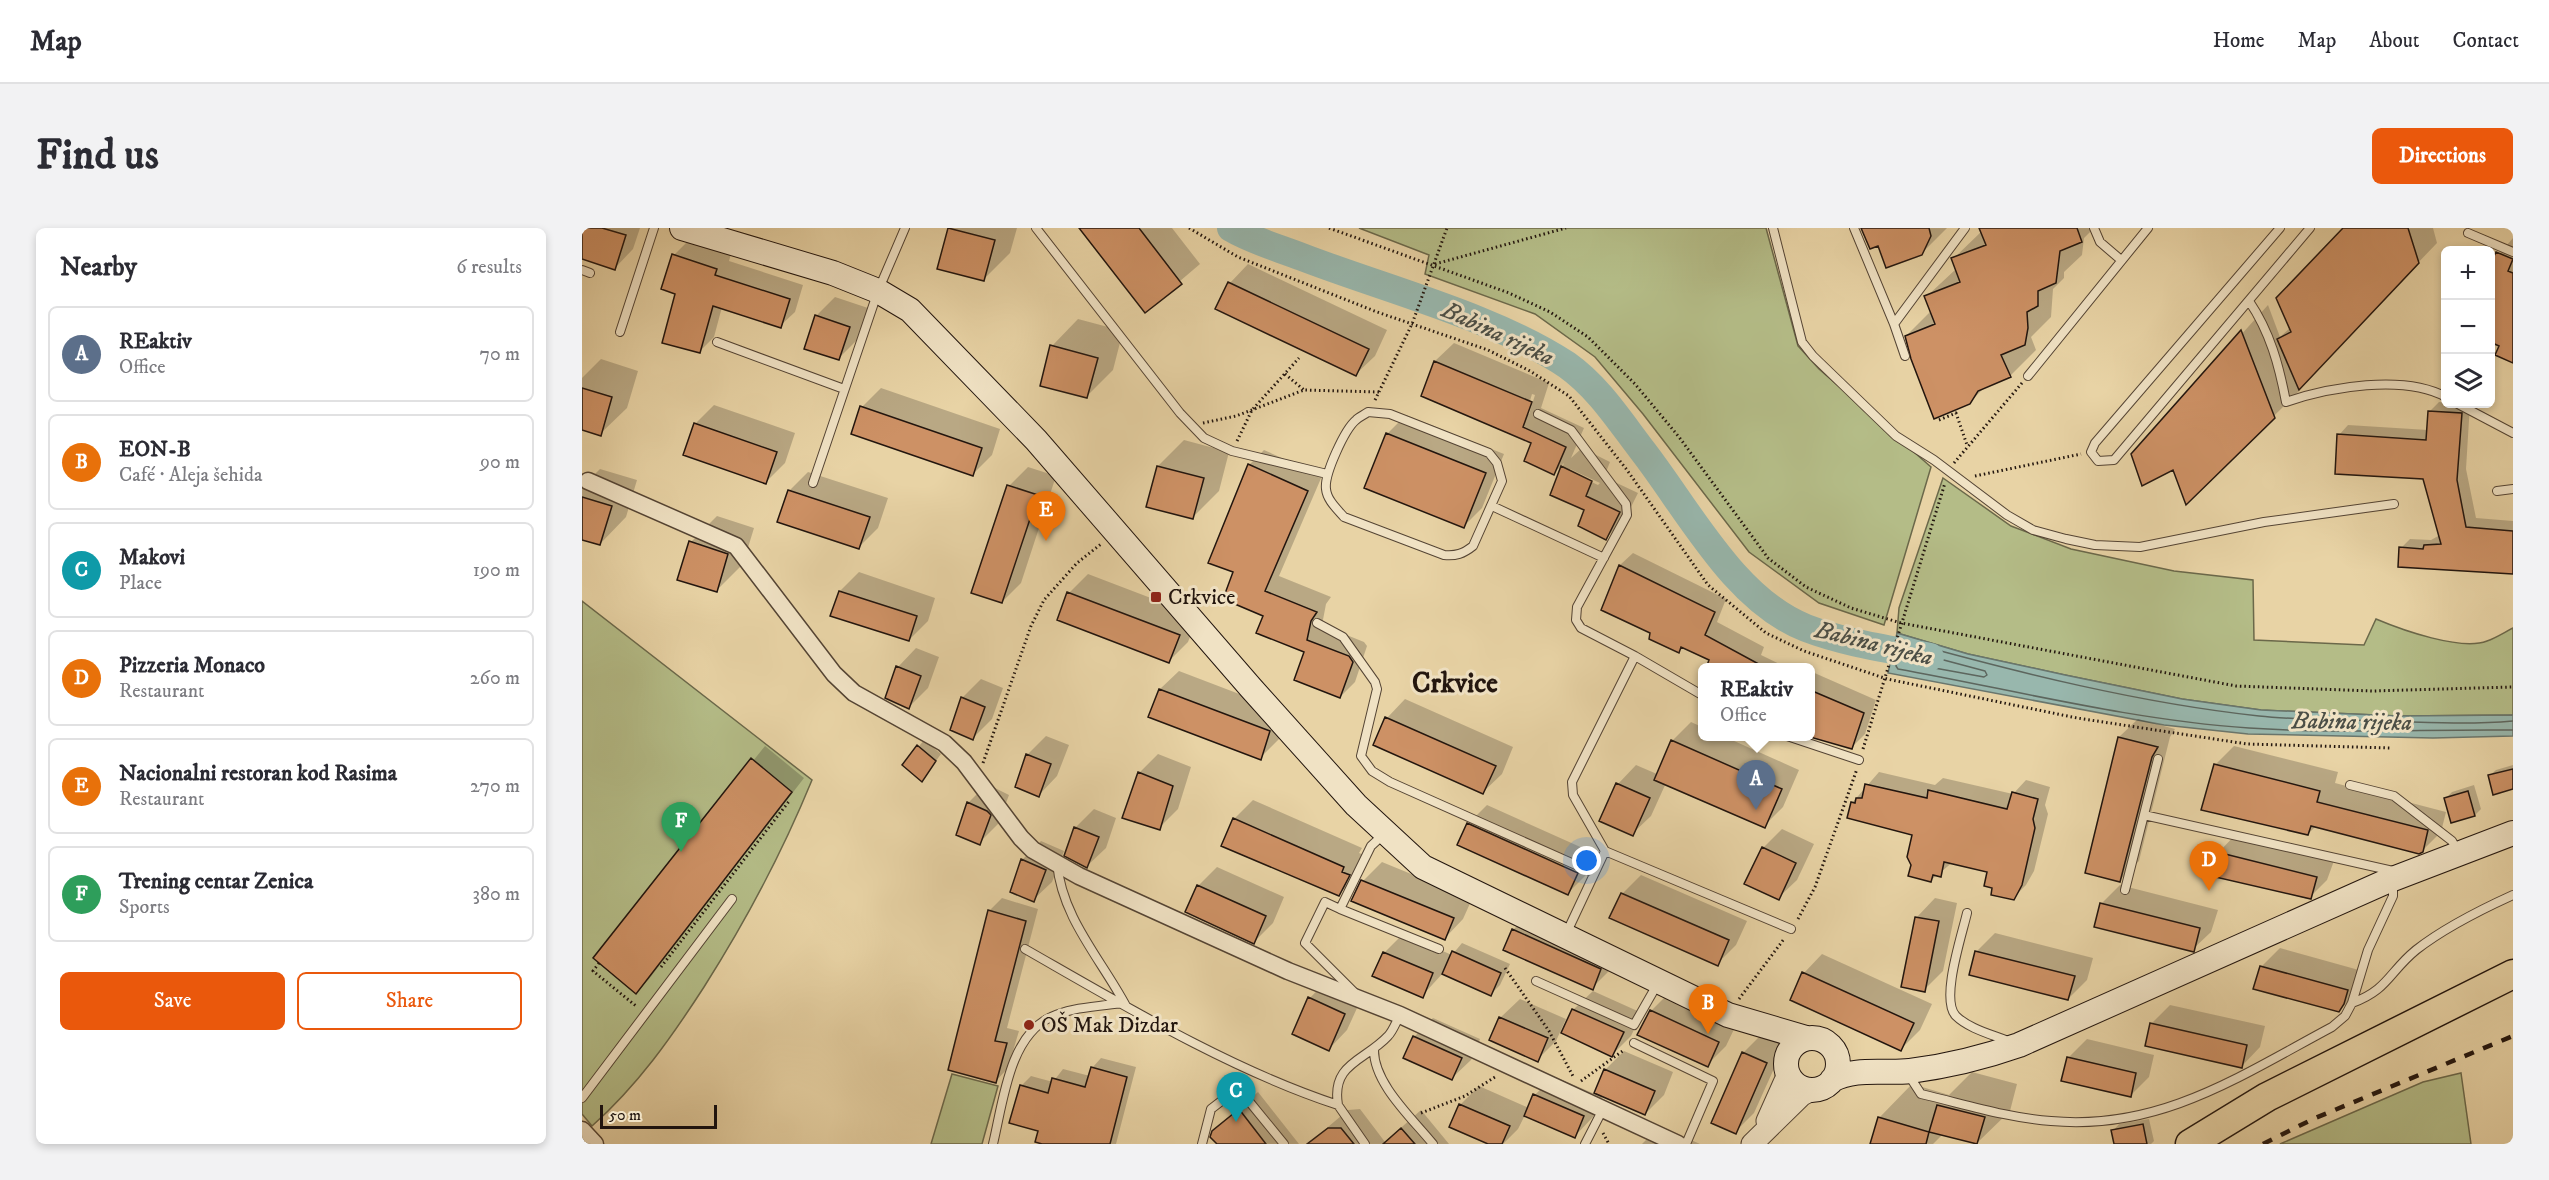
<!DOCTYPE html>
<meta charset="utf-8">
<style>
body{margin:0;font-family:"IM FELL DW Pica",serif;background:#f2f2f3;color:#2b2b33}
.controls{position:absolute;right:18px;top:18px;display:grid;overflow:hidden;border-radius:9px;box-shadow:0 3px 9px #0003}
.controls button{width:54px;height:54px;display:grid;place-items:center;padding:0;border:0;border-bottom:2px solid #e1e1e2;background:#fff;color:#2b2b33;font:30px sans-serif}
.scale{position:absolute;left:18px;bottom:15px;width:117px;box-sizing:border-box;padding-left:6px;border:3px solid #22150e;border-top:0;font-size:16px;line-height:21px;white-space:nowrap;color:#22150e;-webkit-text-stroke:4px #f0e2c4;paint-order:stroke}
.you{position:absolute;left:1005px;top:633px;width:21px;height:21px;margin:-15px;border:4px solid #fff;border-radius:50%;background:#1a73e8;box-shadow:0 0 0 9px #1a73e833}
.badge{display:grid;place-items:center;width:39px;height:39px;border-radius:50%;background:#ea580c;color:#fff;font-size:20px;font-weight:700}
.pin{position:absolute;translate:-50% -50px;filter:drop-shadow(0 2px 3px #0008)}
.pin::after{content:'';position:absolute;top:32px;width:21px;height:18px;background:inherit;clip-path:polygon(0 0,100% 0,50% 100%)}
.popup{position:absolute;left:1116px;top:435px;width:117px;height:78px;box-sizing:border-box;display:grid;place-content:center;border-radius:9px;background:#fff;filter:drop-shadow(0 2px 4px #0005);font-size:20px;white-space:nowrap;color:#7c7c81}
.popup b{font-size:22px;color:#2b2b33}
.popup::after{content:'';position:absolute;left:50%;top:100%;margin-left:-12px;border:12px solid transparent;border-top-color:#fff}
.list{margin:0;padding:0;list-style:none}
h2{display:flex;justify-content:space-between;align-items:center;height:78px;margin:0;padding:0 24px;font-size:26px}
h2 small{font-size:20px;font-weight:400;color:#7c7c81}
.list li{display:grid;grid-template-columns:39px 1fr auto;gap:18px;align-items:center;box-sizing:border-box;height:96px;margin:0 12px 12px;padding:0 12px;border:2px solid #e1e1e2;border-radius:9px}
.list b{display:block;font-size:22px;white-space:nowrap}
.list p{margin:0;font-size:20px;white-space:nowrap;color:#7c7c81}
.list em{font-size:20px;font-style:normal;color:#7c7c81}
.actions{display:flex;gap:12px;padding:18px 24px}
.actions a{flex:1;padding:14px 0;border:2px solid #ea580c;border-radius:9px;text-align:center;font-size:21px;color:#ea580c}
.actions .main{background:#ea580c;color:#fff}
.icon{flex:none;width:33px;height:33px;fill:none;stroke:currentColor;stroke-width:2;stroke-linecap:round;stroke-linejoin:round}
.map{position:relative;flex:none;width:1931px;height:916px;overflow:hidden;border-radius:9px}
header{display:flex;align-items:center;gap:36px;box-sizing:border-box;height:84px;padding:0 30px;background:#fff;border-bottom:2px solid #e1e1e2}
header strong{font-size:28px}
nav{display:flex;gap:33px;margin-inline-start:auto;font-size:21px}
.intro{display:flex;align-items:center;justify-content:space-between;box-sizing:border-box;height:144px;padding:0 36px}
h1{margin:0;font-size:42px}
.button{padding:15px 27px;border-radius:9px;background:#ea580c;color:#fff;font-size:21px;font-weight:700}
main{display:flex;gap:36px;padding:0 36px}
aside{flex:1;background:#fff;border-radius:9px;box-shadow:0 3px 9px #0003}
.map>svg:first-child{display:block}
</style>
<header>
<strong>Map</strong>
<nav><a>Home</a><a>Map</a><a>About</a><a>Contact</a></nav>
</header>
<div class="intro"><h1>Find us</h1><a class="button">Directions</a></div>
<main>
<aside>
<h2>Nearby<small>6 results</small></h2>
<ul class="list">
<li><span class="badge" style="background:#5c6f8a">A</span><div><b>REaktiv</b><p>Office</p></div><em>70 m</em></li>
<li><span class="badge" style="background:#e8710a">B</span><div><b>EON-B</b><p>Café · Aleja šehida</p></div><em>90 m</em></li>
<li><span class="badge" style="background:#0f9aa8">C</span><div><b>Makovi</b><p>Place</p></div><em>190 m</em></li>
<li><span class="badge" style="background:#e8710a">D</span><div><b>Pizzeria Monaco</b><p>Restaurant</p></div><em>260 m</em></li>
<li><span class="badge" style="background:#e8710a">E</span><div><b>Nacionalni restoran kod Rasima</b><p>Restaurant</p></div><em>270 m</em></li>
<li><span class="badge" style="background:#2e9e5b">F</span><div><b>Trening centar Zenica</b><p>Sports</p></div><em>380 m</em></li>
</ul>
<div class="actions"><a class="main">Save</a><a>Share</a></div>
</aside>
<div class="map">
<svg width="1931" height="916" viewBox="0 0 1931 916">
<rect width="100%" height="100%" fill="#e8d3a5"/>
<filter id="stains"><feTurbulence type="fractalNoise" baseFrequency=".00333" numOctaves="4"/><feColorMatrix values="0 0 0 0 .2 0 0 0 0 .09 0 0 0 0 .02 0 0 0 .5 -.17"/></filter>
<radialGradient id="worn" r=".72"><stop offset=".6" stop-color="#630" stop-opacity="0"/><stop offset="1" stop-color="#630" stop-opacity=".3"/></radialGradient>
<path fill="#b4bc87" stroke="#6b684a" stroke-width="1.5" d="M777 0H1184L1216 118 1237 141 1349 239 1302 397 1237 375 1167 324 1061 186 1013 129 953 86 843 46 847 27Z
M1361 250 1429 298 1489 321 1592 343 1671 352 1672 412 1782 417 1794 391C1820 402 1879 423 1905 413 1914 410 1923 404 1931 400V487L1816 488 1679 482 1600 471 1483 447 1386 426 1315 405 1317 380Z
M0 373 230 552C200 625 164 693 122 759 89 810 56 857 10 898L0 886Z
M1879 845 1889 916H1698L1841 854Z
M370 846 416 858 400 916H349Z"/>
<path fill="#98b7ad" stroke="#69766d" stroke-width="1.5" d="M1315 405 1386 426 1483 447 1600 471 1679 482 1816 488 1931 487V508L1851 510 1666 506 1582 497 1306 445Z"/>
<path fill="#0003" fill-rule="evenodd" d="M0 0H58L51 21 33 40 0 30Z
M368 0H435L428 25 402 51 357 40Z
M499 0H590L618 36 563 83Z
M1280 0H1365L1339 26 1297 16Z
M1399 0H1512L1502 10 1500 27 1482 44V50L1471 61 1469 89 1449 109 1454 122 1428 148 1404 158 1387 175 1324 108 1349 83 1344 69 1374 41 1371 31 1400 3Z
M1763 0H1851L1855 15 1717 159 1718 162 1605 274 1592 240 1550 227 1686 77 1698 109 1709 99Z
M1931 10V133L1919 117 1908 113V29L1913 31Z
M106 13 149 26 147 33 221 57 213 84 198 98 140 79 132 109 118 123 95 65 92 27Z
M666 36 805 102 793 128 774 146 648 55Z
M253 69 286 80 275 112 256 131 234 88Z
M496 91 541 103 531 142 504 169 470 118Z
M872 115 967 155 959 180 1002 200 989 230 1000 220 1028 234 1022 249 1056 265 1043 291 1024 310 1004 282 970 266 982 235 972 245 951 214 853 133ZM950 166 953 167 947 186H944ZM988 241 1018 255 1016 257 988 244Z
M19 131 56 143 45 180 18 206 0 201V150Z
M299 160 418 201 410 227 391 246 280 179Z
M1857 174 1888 176 1884 241 1894 290 1931 293V345L1819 320 1828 311 1849 312 1858 307 1842 250 1757 207 1766 197 1846 202 1847 184Z
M132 177 213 205 203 235 184 254 113 196Z
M824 187 922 226 900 280 881 299 805 206Z
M602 212 647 224 637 263 611 289 576 238Z
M682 222 740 248 697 348 749 369 744 376 740 397 782 414 785 418 773 454 758 469 724 423 683 387 653 343 667 237Z
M446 239 474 248 439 355 420 374 427 258Z
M18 241 55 252 44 289 18 316 0 310V259Z
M226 244 306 270 296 300 277 319 207 263Z
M135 288 172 300 161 336 135 362 109 314Z
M1051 325 1144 371 1135 394 1182 419 1179 427 1206 440H1126L1129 431 1102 419 1097 423 1070 404 1038 337Z
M277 344 353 370 346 393 327 412 258 363Z
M506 346 616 388 606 414 587 433 477 391 487 365Z
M334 420 357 429 346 460 327 479 316 439Z
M597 443 707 485 697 511 678 530 578 461Z
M1228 443 1294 472 1283 506 1270 519 1228 501Z
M399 451 421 460 410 491 391 510 380 470Z
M823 471 931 519 920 546 901 564 805 490Z
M1556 491 1593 501 1588 509 1557 633 1538 652 1537 509Z
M1109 494 1120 499V508H1141L1217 542 1201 579 1182 598 1084 555 1069 588 1050 606 1036 556 1054 537 1075 546 1090 513Z
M464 508 487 517 475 548 457 567 445 527Z
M342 512 359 526 340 552 322 537Z
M183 518 222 550 67 751 54 764 13 730Z
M1652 518 1756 544 1753 555 1864 584 1859 604 1840 623 1734 598 1726 606 1633 537Z
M576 526 609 539 596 581 577 600 557 545Z
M1931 537V560L1907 548 1914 542Z
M1297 544 1353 557 1361 550 1431 566 1444 552 1468 559 1463 577 1466 586 1452 643 1444 657 1431 670 1412 659 1407 643 1371 634 1349 652 1330 637 1332 606 1270 575Z
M405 556 427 567 416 596 397 615 386 575Z
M1892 557 1899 581 1893 587 1864 570 1870 564Z
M671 572 780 620 777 625 785 628 776 647 757 666 652 591Z
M905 577 1014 626 1005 646 986 665 886 596Z
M512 581 534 590 524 620 505 638 493 600Z
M1200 601 1232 616 1215 652 1196 670 1181 620Z
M1655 605 1753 630 1745 652 1726 671 1631 647 1637 624Z
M459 613 482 623 470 654 451 672 440 632Z
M800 634 890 671 881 691 863 710 771 672 781 653Z
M635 639 702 669 691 695 672 714 616 658Z
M1059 647 1165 693 1154 717 1135 736 1040 666Z
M1538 657 1636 682 1629 704 1610 722 1519 676Z
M420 670 456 681 425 800 437 803 426 840 414 853 407 683Z
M1353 670 1375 675 1361 743 1342 762 1335 689Z
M950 683 1029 741 1010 760 931 702Z
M1413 705 1511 730 1505 752 1486 771 1394 724Z
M821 706 870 727 880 715 928 736 918 757 909 766 861 745 840 768 802 725Z
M1698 720 1784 744 1776 764 1757 783 1679 739Z
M1240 726 1350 776 1338 802 1319 821 1222 745Z
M746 751 781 767 765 802 747 821 728 770Z
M1011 763 1060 785 1049 808 1030 827 981 804 992 781Z
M1088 764 1155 795 1144 818 1125 837 1069 783Z
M938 771 984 791 974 813 955 832 909 811 919 789Z
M1588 777 1683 798 1678 819 1660 838 1569 796Z
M851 790 898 811 889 832 870 850 832 809Z
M1180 806 1203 816 1172 885 1153 904 1161 825Z
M1505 811 1572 827 1567 849 1548 868 1486 830Z
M1042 823 1091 844 1082 867 1063 886 1021 867 1011 889 993 908 943 887 936 901 921 916H910L878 877 897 858 947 880 953 867 971 848 1013 866 1023 842Z
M519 830 554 839 534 916H466L457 902 429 894 440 857 449 848 471 854 481 841 508 848 510 840Z
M1390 844 1435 856 1428 883 1394 916 1361 906 1351 916H1299L1297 890 1330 856 1367 867Z
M676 864 717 916H637L631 904Z
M778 881 803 914 839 882 867 916H726L766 882Z
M1567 891 1572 913 1569 916H1534L1531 903 1537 896Z
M1078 898 1118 916H1060Z"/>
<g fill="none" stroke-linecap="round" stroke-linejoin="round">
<path stroke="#5d665e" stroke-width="1.5" d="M1328 423 1403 443 1405 447 1402 449 1325 435 1324 425Z
M1931 493C1885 497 1837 494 1790 493 1753 491 1714 492 1677 488 1557 475 1438 445 1322 413L1319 415 1314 438 1316 441C1432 462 1549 492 1667 500 1755 506 1843 501 1931 502"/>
<path stroke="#98b7ad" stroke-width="28" d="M649 0C671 13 697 20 720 29 803 61 913 89 985 137 1016 159 1037 192 1060 222 1106 281 1152 372 1224 400 1263 415 1307 421 1348 429"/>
</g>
<path fill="#cd9165" stroke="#22150e" stroke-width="1.5" d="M0 0H20L44 7 33 42 0 31Z
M366 0 413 12 402 53 355 41Z
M497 0H557L600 56 563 85Z
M1279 0H1347L1349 8 1340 27 1304 40 1296 18 1288 21Z
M1397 0H1495L1500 14 1478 23 1474 55 1456 63V78L1445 84 1446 100 1443 117 1419 127 1429 149 1396 163 1388 176 1352 191 1329 131 1323 108 1353 96 1342 68 1378 54 1369 30 1404 17Z
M1761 0H1826L1837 35 1717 162 1695 111 1709 104 1694 70Z
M1914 24 1931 31 1926 43 1931 45V135L1913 127 1917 118 1908 114V37Z
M90 26 135 41 133 47 208 71 199 100 131 78 118 125 80 115 93 66 79 61Z
M646 54 787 121 774 148 633 81Z
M233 87 268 99 257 132 222 121Z
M1659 102 1693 190 1604 277 1591 242 1560 258 1549 226Z
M468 117 516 130 505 170 458 158Z
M852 133 950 174 941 199 984 219 972 247 942 233 949 215 839 168Z
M0 160 30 169 19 208 0 202Z
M278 178 400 220 391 248 269 206Z
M1846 183 1880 185 1875 252 1884 299 1931 303V346L1816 339 1817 319 1841 321 1842 317 1859 316 1841 251 1753 246 1755 206 1844 212Z
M112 195 195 224 184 256 101 227Z
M804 205 904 245 882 300 782 260Z
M666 236 726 263 683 363 735 384 729 393 725 412 767 428 771 434 758 470 712 452 722 424 674 405 681 388 641 371 651 344 626 335Z
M575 238 622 250 611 291 564 279Z
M979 238 1010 253 1004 268 1038 284 1024 312 996 298 1002 282 968 267Z
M425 257 456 267 420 375 389 365Z
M206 262 288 289 277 321 195 294Z
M0 269 30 278 18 317 0 312Z
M107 313 146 326 135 364 95 352Z
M1037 337 1133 384 1123 407 1184 440H1124L1127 432 1099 419 1097 425 1067 411 1068 405 1019 382Z
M257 363 335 388 327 413 248 388Z
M485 364 598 407 587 435 475 392Z
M314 438 339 448 327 481 303 470Z
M577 461 688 503 679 532 566 489Z
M1228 462 1282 485 1270 521 1228 509Z
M379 469 403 479 391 512 368 502Z
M803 489 914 538 901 566 791 517Z
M1536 509 1576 519 1570 529 1538 654 1503 645Z
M1089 512 1200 561 1183 600 1072 552Z
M335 517 354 533 340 554 320 537Z
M444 526 469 536 457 569 433 559Z
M169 530 210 564 54 766 11 730Z
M1632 536 1738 563 1735 574 1846 602 1841 624 1837 626 1729 598 1726 607 1619 582Z
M1931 541V561L1911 567 1906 547Z
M556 544 591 558 578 602 540 590Z
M1034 555 1068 570 1051 608 1017 593Z
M1283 556 1345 570 1346 562 1425 581 1430 564 1456 571 1451 591 1453 600 1440 657 1432 672 1409 667 1410 660 1402 658 1405 644 1362 634 1359 649 1351 647 1349 654 1326 648 1329 637 1325 629 1330 607 1265 590 1269 574 1273 575 1274 570H1280Z
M1886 563 1893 588 1869 595 1862 570Z
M385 574 405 583 409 587 398 617 374 607Z
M651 590 762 639 760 644 768 647 757 668 639 618Z
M885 595 996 645 986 667 875 617Z
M492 599 517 609 505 640 482 628Z
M1180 619 1214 635 1197 672 1162 656Z
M1635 624 1735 649 1729 671 1629 648Z
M439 631 464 642 452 674 428 664Z
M779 652 872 690 863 712 769 673Z
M615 657 684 688 672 716 603 684Z
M1039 665 1147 712 1136 738 1027 690Z
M1518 675 1618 700 1612 724 1512 699Z
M406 682 444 693 413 813 425 815 414 855 366 842Z
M1333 689 1357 693 1343 764 1319 759Z
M930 701 1019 741 1011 762 921 722Z
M870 723 919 745 909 768 860 746Z
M1393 723 1493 748 1486 772 1387 747Z
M801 724 851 745 841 770 790 748Z
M1678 738 1766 762 1762 776 1757 784 1671 761Z
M1220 744 1332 795 1319 823 1208 772Z
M726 769 763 786 747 823 710 806Z
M990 781 1042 804 1030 829 979 805Z
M1068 782 1137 814 1126 839 1055 807Z
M917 789 966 810 956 834 907 812Z
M1568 795 1665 817 1660 840 1563 818Z
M831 808 880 830 870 852 821 830Z
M1160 824 1185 835 1154 906 1129 895Z
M1485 829 1554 845 1549 869 1479 853Z
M509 839 545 849 528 916H460L453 914 456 903 427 895 438 857 466 865 470 850 503 859Z
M1022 841 1073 863 1063 887 1012 865Z
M951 866 1002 888 993 910 942 888Z
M877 876 928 898 920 916H906L867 899Z
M1355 877 1403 889 1395 916 1347 904Z
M657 881 684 916H635L628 909 630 903Z
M1296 889 1347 904 1344 916H1288Z
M1561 896 1565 916H1532L1529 902Z
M746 900H759L772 916H725Z
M819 900 833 916H801Z"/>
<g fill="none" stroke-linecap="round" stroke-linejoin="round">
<defs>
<path id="service" d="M454 0 598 185 622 210 650 223 745 246
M1191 0 1220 114 1231 128 1314 208 1352 232 1425 287 1451 302 1484 311 1513 317 1558 319 1682 294 1812 276
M1272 0 1312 96 1383 0
M1512 0 1518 14 1539 32
M1698 0 1513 215 1509 224 1516 233 1532 232 1728 0
M1886 5 1931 24
M0 42 8 45
M1667 73C1688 104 1697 137 1704 174 1747 159 1822 146 1864 169
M1312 96 1323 128
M38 104 72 0
M135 114 262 161
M1446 148 1566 0
M1876 176 1931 205
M786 184 808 186 907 225 915 235 920 253 891 318C881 326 874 328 862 327L762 289C755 281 745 272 744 261 742 246 763 201 774 192 777 189 782 187 786 184Z
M956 186 989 202 1044 276 1045 287 995 379 994 392 999 400 1053 428
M231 255 296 63 323 0
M1915 263 1931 261
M910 278 1022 330
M735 395 761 409 793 454 795 461 779 528 790 543 808 554 1012 645
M1205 508 1277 532
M1768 557 1812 568 1870 613 1877 625
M802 606 789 618 758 681 857 721
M1023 623 1209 701
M475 635C480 690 519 731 544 778
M1543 662 1576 531
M758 681 743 674 723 715 772 764
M1385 685C1380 707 1358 772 1374 788 1387 801 1412 807 1428 814
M984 706 1023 623 991 567 990 554 1053 428 1120 467
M443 721C541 777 649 842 756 877 749 835 783 833 806 808 811 803 814 794 818 787
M954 753 1052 797 1076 755
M1770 775C1806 762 1807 744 1834 722 1862 700 1898 682 1931 667
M1052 815 1131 853 1104 916
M792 821C791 855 830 890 851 916
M1326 846 1339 866C1382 876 1426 890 1469 893 1578 903 1658 848 1750 799L1763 788 1770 775 1786 722 1811 668V643L1562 587
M0 870 150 671
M756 877 783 916
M411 916C421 875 427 808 469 789 489 779 516 779 538 775
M620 916 629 881 642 871 650 869 666 872 702 916
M1003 916 1021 881"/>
<path id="minor" d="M6 253 154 318 252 446 272 465 362 515 382 534 439 610 451 622 497 648 706 743 818 787 1096 916
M0 902 13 916"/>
<path id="tertiary" d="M1185 893 1206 846
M1170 916 1220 867 1230 862"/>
<path id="secondary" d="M100 0 251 45 296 63 328 82 454 212 669 460 774 577 841 639 1146 787 1224 810
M1204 836a26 26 0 1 1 52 0a26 26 0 1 1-52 0Z
M1250 852C1273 839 1303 846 1328 843 1367 838 1400 830 1437 817L1803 654 1931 605"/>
<path id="trunk" d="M1608 916 1685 869 1931 746"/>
</defs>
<use href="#service" stroke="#544434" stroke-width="10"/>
<use href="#minor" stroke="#544434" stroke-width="19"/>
<use href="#tertiary" stroke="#544434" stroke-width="23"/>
<use href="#secondary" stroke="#22150e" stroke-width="26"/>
<use href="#trunk" stroke="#22150e" stroke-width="31"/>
<path stroke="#22150e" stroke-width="3" stroke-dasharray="1.5 3" stroke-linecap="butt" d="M607 0 656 29 795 84 906 122 948 143 987 168 1045 242 1126 357 1184 405 1222 423 1305 451 1495 490 1665 516 1810 520
M747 0 927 65 968 84 1006 109 1053 156 1097 209 1186 330 1224 359 1269 380 1319 395 1654 458 1790 463 1931 459
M853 36 984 0
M703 146 722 162
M793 172 830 96 865 0
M1357 192 1374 185 1385 217
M621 195 654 188 722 162 797 164
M655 213 670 182 717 130
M1372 235 1440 155
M1393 248 1499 226
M1281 521 1363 255
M401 535 449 398 462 372 495 335 519 316
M1216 691 1233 659 1275 541
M17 735 11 743 54 778
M79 739 208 572
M923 740 967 803 992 850
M1157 771 1202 711
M999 853 1042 822
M839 885 883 868 913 849
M1021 905 1027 916"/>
<use href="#service" stroke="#f0e2c4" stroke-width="8"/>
<use href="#minor" stroke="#f0e2c4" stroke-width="16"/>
<use href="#tertiary" stroke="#f0e2c4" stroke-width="21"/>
<use href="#secondary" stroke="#f0e2c4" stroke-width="24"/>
<use href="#trunk" stroke="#e8d3a5" stroke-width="28"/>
<path stroke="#22150e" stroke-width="4.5" stroke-dasharray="10 10" stroke-linecap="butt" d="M1681 916 1731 891 1931 808"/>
</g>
<g fill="#8f2418" stroke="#f0e2c4" stroke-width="2">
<rect x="568" y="363" width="12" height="12" rx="3"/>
<circle cx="447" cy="797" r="6"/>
</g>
<g text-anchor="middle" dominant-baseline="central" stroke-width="6" stroke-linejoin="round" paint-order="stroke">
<g font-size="22" fill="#22150e" stroke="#f0e2c4" text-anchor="start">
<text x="586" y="369">Crkvice</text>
<text x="459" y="797">OŠ Mak Dizdar</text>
</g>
<g font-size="24" font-style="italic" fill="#4b4e46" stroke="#f0e2c4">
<text transform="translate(916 106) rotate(25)">Babina rijeka</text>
<text transform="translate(1292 416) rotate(14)">Babina rijeka</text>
<text transform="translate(1770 494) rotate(1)">Babina rijeka</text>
</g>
<g font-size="28" font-weight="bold" fill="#22150e" stroke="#f0e2c4">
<text x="873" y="455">Crkvice</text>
</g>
</g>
<rect width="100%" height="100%" filter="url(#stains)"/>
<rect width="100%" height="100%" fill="url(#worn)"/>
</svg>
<div class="controls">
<button>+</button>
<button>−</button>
<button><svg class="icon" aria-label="layers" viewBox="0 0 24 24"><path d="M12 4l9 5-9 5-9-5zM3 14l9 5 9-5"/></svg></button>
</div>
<div class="scale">50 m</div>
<div class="you"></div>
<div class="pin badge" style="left:1174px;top:582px;background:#5c6f8a">A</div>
<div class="popup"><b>REaktiv</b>Office</div>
<div class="pin badge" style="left:1126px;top:806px;background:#e8710a">B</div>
<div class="pin badge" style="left:654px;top:894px;background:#0f9aa8">C</div>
<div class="pin badge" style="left:1627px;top:663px;background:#e8710a">D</div>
<div class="pin badge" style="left:464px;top:313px;background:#e8710a">E</div>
<div class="pin badge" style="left:99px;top:624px;background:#2e9e5b">F</div>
</div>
</main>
